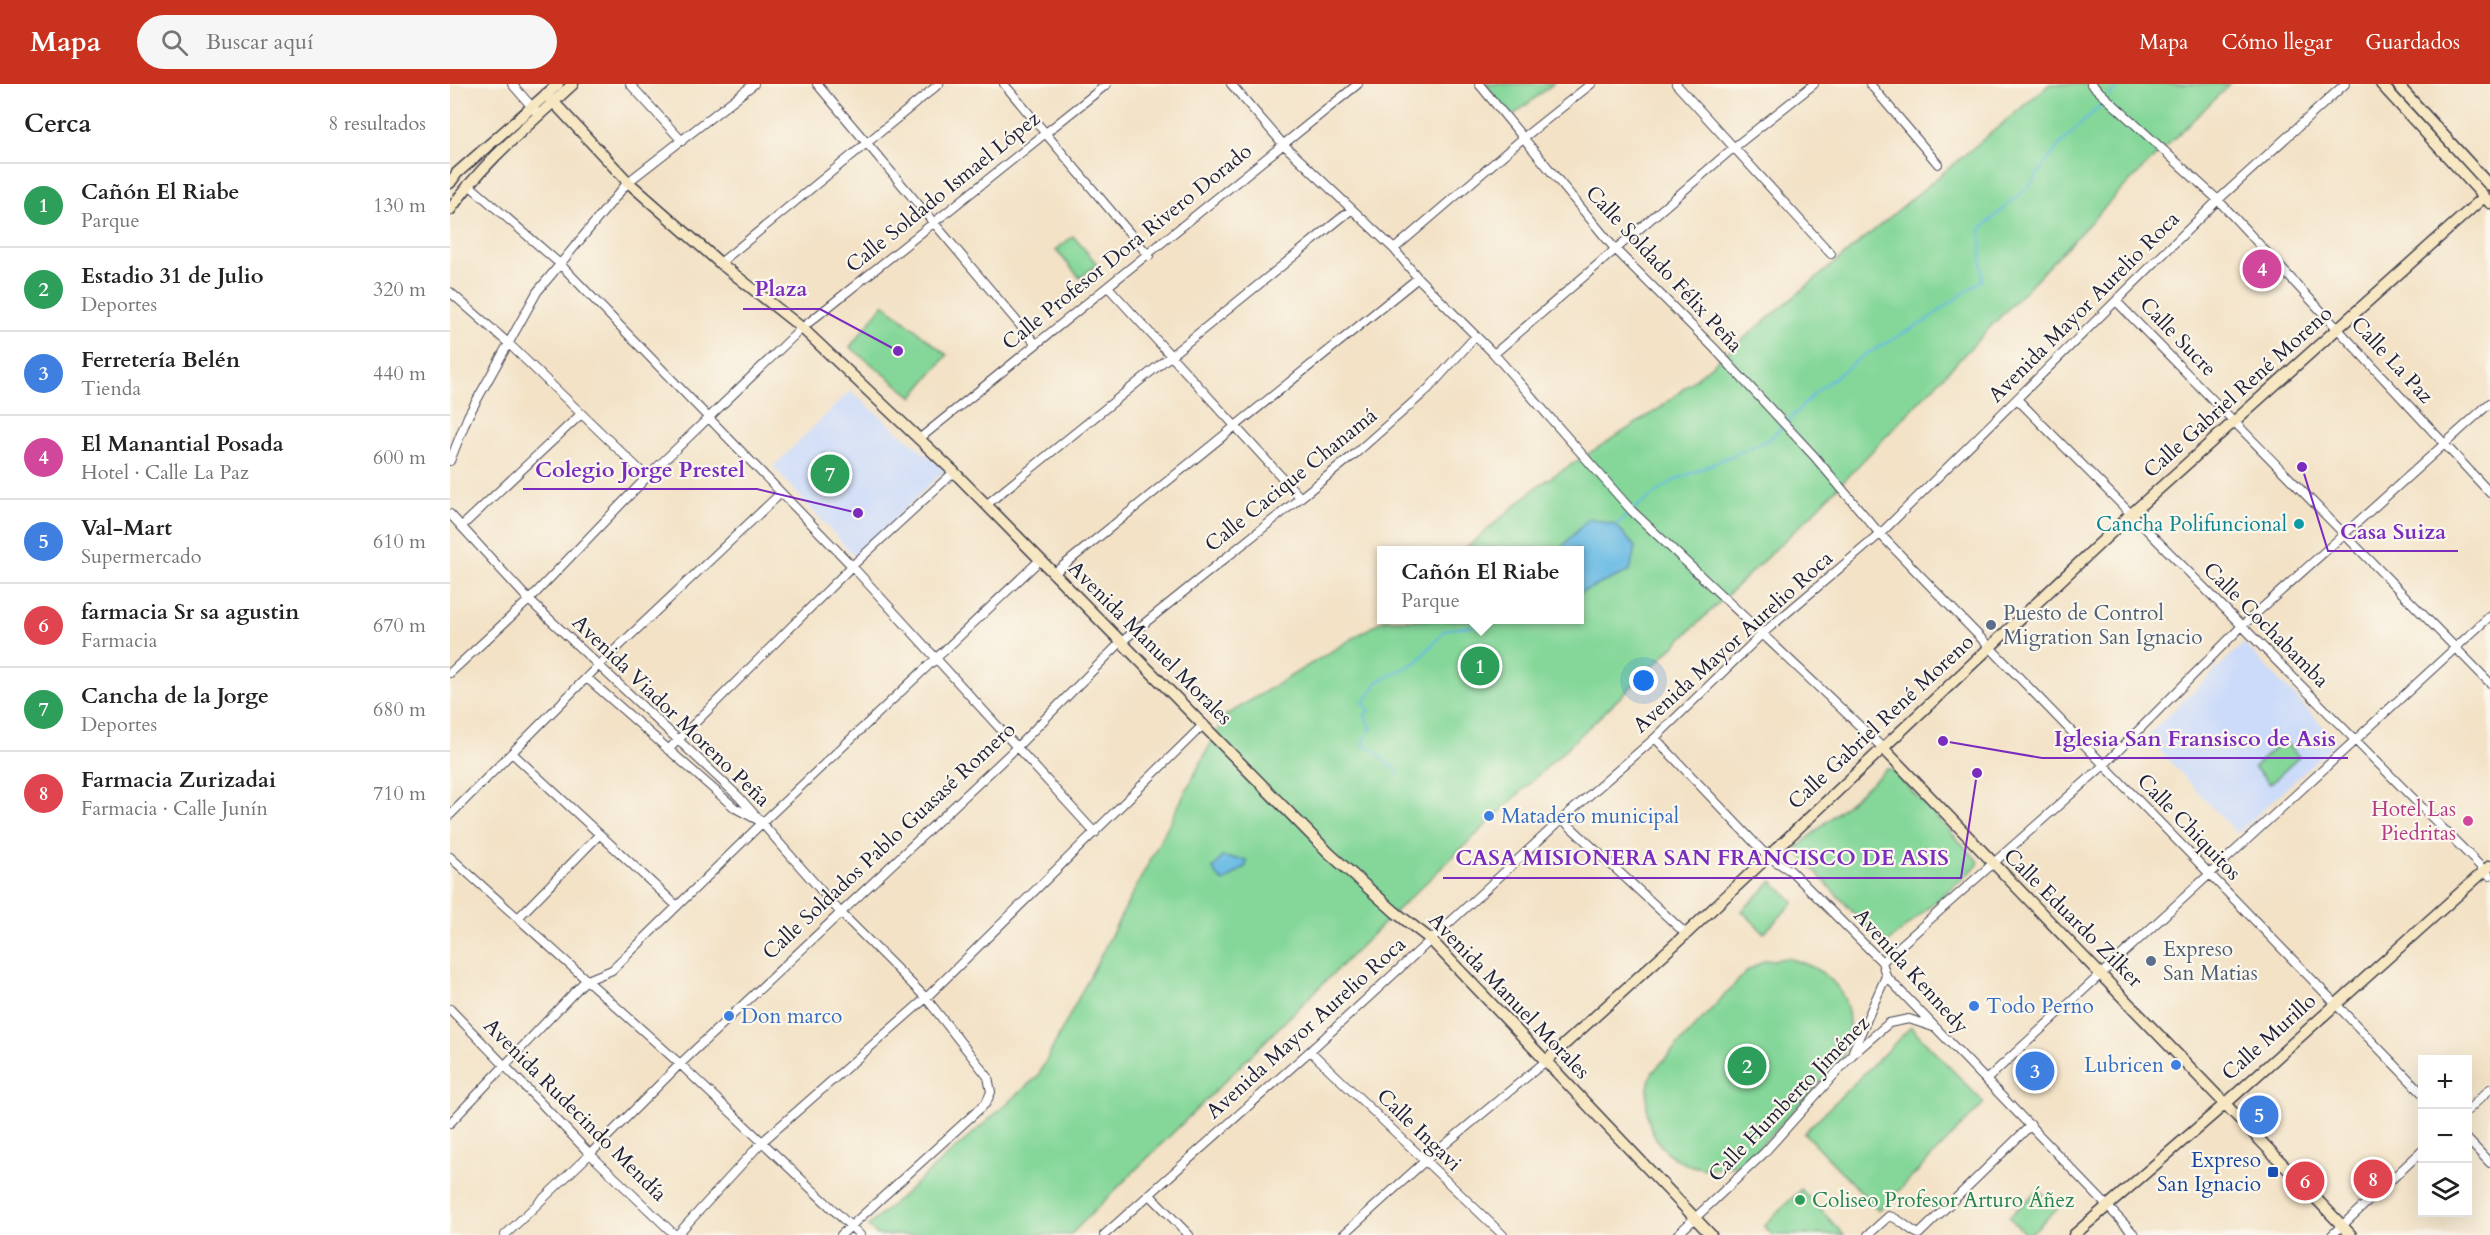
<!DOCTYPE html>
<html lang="es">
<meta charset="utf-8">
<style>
body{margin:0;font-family:Cardo,serif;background:#f6f6f6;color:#222}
.controls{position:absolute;right:18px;bottom:18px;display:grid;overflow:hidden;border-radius:0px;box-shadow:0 6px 24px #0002}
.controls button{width:54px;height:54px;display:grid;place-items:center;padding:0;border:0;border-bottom:2px solid #e0e0e0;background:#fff;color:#222;font:30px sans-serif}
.you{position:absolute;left:1194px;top:597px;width:21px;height:21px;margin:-15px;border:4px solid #fff;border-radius:50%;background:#1a73e8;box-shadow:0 0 0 9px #1a73e833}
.badge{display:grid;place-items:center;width:39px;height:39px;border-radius:50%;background:#c8321e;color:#fff;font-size:20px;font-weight:700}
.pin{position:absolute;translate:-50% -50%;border:3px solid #fff;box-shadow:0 2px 6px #0006}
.popup{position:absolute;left:927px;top:462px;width:207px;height:78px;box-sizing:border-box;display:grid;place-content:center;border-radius:0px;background:#fff;filter:drop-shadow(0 2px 4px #0005);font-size:20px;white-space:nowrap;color:#767676}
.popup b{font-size:22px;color:#222}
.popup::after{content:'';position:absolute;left:50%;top:100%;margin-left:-12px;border:12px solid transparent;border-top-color:#fff}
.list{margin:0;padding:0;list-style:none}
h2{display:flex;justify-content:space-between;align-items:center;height:78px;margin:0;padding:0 24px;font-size:26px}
h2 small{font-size:20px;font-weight:400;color:#767676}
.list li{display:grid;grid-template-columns:39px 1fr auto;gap:18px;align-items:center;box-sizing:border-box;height:84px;padding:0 24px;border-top:2px solid #e0e0e0}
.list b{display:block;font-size:22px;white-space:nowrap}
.list p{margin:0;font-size:20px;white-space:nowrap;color:#767676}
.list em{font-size:20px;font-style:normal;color:#767676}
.icon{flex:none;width:33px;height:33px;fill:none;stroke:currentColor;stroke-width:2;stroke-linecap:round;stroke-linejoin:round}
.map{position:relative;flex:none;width:2040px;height:1151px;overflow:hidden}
header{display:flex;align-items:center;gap:36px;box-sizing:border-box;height:84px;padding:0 30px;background:#c8321e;color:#fff}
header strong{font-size:28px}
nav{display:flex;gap:33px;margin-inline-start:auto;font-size:21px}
.search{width:420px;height:54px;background:#f6f6f6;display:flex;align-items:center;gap:15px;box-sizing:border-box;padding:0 21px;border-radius:33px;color:#767676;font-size:22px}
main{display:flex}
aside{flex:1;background:#fff}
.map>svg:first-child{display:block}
</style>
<header>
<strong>Mapa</strong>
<div class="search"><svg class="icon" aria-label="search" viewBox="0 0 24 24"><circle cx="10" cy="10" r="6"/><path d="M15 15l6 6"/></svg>Buscar aquí</div>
<nav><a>Mapa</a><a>Cómo llegar</a><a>Guardados</a></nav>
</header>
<main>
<aside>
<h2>Cerca<small>8 resultados</small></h2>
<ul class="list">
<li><span class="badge" style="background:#2e9e5b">1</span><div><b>Cañón El Riabe</b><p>Parque</p></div><em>130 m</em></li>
<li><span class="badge" style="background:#2e9e5b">2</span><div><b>Estadio 31 de Julio</b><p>Deportes</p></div><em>320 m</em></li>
<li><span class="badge" style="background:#3f7fe0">3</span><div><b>Ferretería Belén</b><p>Tienda</p></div><em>440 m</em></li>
<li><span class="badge" style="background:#d1479c">4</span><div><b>El Manantial Posada</b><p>Hotel · Calle La Paz</p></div><em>600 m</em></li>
<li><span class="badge" style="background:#3f7fe0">5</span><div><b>Val-Mart</b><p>Supermercado</p></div><em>610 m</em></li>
<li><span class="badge" style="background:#e0444e">6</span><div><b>farmacia Sr sa agustin</b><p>Farmacia</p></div><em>670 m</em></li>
<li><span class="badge" style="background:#2e9e5b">7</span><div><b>Cancha de la Jorge</b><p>Deportes</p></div><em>680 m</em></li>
<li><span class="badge" style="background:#e0444e">8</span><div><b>Farmacia Zurizadai</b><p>Farmacia · Calle Junín</p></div><em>710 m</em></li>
</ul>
</aside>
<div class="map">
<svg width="2040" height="1151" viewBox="0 0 2040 1151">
<rect width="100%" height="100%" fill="#fbf7ec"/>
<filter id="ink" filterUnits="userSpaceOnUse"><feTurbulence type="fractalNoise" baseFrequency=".0167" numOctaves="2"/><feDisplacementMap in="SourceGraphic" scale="12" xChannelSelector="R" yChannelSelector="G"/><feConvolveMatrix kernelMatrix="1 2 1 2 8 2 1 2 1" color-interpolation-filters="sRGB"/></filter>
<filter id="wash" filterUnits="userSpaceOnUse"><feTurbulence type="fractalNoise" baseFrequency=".008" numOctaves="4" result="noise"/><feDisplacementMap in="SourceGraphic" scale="24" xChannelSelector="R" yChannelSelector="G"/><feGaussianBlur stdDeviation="1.35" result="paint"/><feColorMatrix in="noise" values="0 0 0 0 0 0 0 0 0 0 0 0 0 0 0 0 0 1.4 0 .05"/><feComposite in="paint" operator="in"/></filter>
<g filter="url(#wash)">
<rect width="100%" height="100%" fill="#f3e2c6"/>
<path fill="#ccdbf9" d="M400 307 495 386 405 473 323 383Z
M1794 559 1887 657 1787 750 1696 652Z"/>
<path fill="#84d799" stroke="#537c6a" stroke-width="1.5" d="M1035 0H1103L1061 33Z
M1600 0H1780L1673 104 1361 431 945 828 620 1151H427L418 1142 588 992 775 632 933 536H1129V466H1014L1089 401 1209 325Z
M623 152 647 180 630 194 606 166Z
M434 220 497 271 463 313 400 263Z
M374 369 401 397 386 411 359 383Z
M1833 656 1849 673 1820 700 1804 683Z
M1437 685H1441L1529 778 1527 782 1436 860 1431 858 1347 768 1348 763Z
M1322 797 1344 818 1314 849 1292 827Z
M1337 874C1390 887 1411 922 1392 975L1297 1076C1233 1105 1179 1055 1202 989L1297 887 1314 877Z
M1461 943 1534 1019 1429 1127 1354 1049Z
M1351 1105 1394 1151H1323L1314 1142Z
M1588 1106 1607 1125 1579 1151H1576L1559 1133Z"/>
<path fill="#68bae4" stroke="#456e90" stroke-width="1.5" d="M1139 434 1166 441 1185 463 1180 487 1129 509V466H1109Z
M772 773 797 776 796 782 774 798 767 792 763 785Z"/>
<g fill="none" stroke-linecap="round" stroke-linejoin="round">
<path stroke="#68bae4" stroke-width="2" d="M1659 12 1671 0
M1336 339 1367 307 1414 271 1474 238 1532 196 1531 145 1580 101 1608 62 1656 16
M1184 425 1223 397 1320 355 1332 343
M1166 441 1180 429
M949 691 943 682H939L924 665 913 662 918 647 922 645 914 631 920 626 913 620 927 598 967 578 995 546 1040 539"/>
</g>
</g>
<g filter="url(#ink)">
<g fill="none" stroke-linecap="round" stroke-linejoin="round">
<defs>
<path id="street" d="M62 0 89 31
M180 0 232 57
M367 0 586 260
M554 0 699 172
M781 0 833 60 944 165 968 194 1044 270 1182 427 1433 664
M1029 0 1165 165 1264 264 1364 372 1430 450 1972 1009
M1226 0 1381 170
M1420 0 1488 80
M1641 0 1768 116 2040 409
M18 100 110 180 402 482 645 749
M944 165 1072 55 1141 0
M270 179 489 0
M659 204 849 412
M0 208 57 258 197 393
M1666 217 2040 599
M1044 270 1282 65 1364 0
M1567 315 2040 792
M469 355 908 0
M0 377 18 332 87 208 178 98 304 0
M536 421 901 126
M0 430 79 516 289 713 390 828 476 914 538 993 541 1008 536 1019 391 1151
M12 442 131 330
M603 490 968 194
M0 589 79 516 197 393 352 244 657 0
M137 594 285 724 308 736
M1205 654 1317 772 1341 787 1432 878 1436 892 1685 1151
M218 666 402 482 504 388
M62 669 227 822
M0 731 149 581 331 409
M1112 735 1236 850
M0 773 230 980 410 1151
M68 834 149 751
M1432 878 1654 681 1792 542 2040 319
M0 925 140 1070 225 1151
M860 967 1053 1151
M1403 967 1436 892
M1537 995 2040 532
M2018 1026 2040 1005
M0 1039 135 897 162 886 312 739 590 476
M2018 1056 2040 1079
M699 1110 739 1151
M55 1151 140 1070 230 980 567 663 670 559 906 369 978 305 1026 252
M227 1151 312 1058 476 914 754 640
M654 1151 860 967 1112 735 1205 654 1312 550 1430 450 1768 116 1895 0
M893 1151 975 1077 1096 977
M1227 1151 1314 1069 1402 971 1439 939 1459 935 1486 944
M1418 1151 1439 1132C1451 1135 1457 1145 1469 1150L1581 1041
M1882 1151 1972 1067"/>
<path id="secondary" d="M1931 0 2040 119
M1947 0 2040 102
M96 10 178 98 270 179 352 244 504 388 880 770 945 828 980 855 1261 1151
M0 99 7 89 108 0
M0 126C33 78 80 40 123 0
M1433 664 1901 1151
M1096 977 1236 850 1681 430 2034 113
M1624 1151 1774 1021 2040 782"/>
</defs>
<use href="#street" stroke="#413f50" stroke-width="10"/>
<use href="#secondary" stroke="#413f50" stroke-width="13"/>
<use href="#street" stroke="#fff" stroke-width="8"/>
<use href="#secondary" stroke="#f7e8c3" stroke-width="10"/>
</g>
</g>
<circle fill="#0f9aa8" stroke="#fbf7ec" stroke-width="2" cx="1849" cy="440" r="6"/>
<g fill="#5c6f8a" stroke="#fbf7ec" stroke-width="2">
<circle cx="1541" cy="541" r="6"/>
<circle cx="1701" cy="877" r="6"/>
</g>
<g fill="#3f7fe0" stroke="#fbf7ec" stroke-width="2">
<circle cx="1039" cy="732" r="6"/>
<circle cx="1524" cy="922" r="6"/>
<circle cx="279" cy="932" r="6"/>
<circle cx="1726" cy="981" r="6"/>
</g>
<circle fill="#d1479c" stroke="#fbf7ec" stroke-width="2" cx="2018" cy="737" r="6"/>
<rect fill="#1a4fb4" stroke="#fbf7ec" stroke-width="2" x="1817" y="1082" width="12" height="12" rx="3"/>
<circle fill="#2e9e5b" stroke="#fbf7ec" stroke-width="2" cx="1350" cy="1116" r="6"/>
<g text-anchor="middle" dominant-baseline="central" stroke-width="4.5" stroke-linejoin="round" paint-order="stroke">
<g font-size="21" fill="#22223b" stroke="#fbf7ec">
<text transform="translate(493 108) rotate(-39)">Calle Soldado Ismael López</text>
<text transform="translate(677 163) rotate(-39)">Calle Profesor Dora Rivero Dorado</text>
<text transform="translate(1214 185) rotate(47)">Calle Soldado Félix Peña</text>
<text transform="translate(1634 223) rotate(-45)">Avenida Mayor Aurelio Roca</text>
<text transform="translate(1728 253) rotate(46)">Calle Sucre</text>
<text transform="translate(1942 276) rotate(47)">Calle La Paz</text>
<text transform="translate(1788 308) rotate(-42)">Calle Gabriel René Moreno</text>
<text transform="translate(841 396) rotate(-39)">Calle Cacique Chanamá</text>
<text transform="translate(1816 541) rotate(45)">Calle Cochabamba</text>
<text transform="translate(1283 558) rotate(-42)">Avenida Mayor Aurelio Roca</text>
<text transform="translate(700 559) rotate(45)">Avenida Manuel Morales</text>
<text transform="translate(221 627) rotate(44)">Avenida Viador Moreno Peña</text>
<text transform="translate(1431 638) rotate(-43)">Calle Gabriel René Moreno</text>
<text transform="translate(1739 743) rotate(46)">Calle Chiquitos</text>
<text transform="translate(439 757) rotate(-43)">Calle Soldados Pablo Guasasé Romero</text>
<text transform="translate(1623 834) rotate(45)">Calle Eduardo Zilker</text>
<text transform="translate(1461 887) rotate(48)">Avenida Kennedy</text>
<text transform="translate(1059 912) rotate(46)">Avenida Manuel Morales</text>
<text transform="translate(856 944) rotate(-42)">Avenida Mayor Aurelio Roca</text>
<text transform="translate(1819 953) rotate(-42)">Calle Murillo</text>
<text transform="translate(1339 1015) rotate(-46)">Calle Humberto Jiménez</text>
<text transform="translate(125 1026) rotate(45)">Avenida Rudecindo Mendía</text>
<text transform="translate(969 1046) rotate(44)">Calle Ingavi</text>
</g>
<g font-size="21" fill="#0d838f" stroke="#fbf7ec" text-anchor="end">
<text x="1837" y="440">Cancha Polifuncional</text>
</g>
<g font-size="21" fill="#4e5e75" stroke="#fbf7ec" text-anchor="start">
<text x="1553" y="529">Puesto de Control<tspan x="1553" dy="24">Migration San Ignacio</tspan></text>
<text x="1713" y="865">Expreso<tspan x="1713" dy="24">San Matias</tspan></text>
</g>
<g font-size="21" fill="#b23c85" stroke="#fbf7ec" text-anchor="end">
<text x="2006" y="725">Hotel Las<tspan x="2006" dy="24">Piedritas</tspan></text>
</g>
<g font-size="21" fill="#366cbe" stroke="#fbf7ec" text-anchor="start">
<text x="1051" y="732">Matadero municipal</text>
<text x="1536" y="922">Todo Perno</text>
<text x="291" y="932">Don marco</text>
<text x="1714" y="981" text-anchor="end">Lubricen</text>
</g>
<g font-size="21" fill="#164399" stroke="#fbf7ec" text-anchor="end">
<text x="1811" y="1076">Expreso<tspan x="1811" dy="24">San Ignacio</tspan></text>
</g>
<g font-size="21" fill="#27864d" stroke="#fbf7ec" text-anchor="start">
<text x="1362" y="1116">Coliseo Profesor Arturo Áñez</text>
</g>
</g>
<path fill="none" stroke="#7b2cbf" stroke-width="2" d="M448 267L370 225H293M408 429L307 405H73M1852 383L1878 467H2008M1493 657L1592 674H1898M1527 689L1511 794H993"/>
<g fill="#7b2cbf" stroke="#fbf7ec" stroke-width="2">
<circle cx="448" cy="267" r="6"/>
<circle cx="408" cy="429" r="6"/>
<circle cx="1852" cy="383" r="6"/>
<circle cx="1493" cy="657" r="6"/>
<circle cx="1527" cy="689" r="6"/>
</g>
<g font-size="22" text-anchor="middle" font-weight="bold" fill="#7b2cbf" stroke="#fbf7ec" stroke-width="4.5" stroke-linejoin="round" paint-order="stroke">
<text x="331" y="212">Plaza</text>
<text x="190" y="393">Colegio Jorge Prestel</text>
<text x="1943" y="455">Casa Suiza</text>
<text x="1745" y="662">Iglesia San Fransisco de Asis</text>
<text x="1252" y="781">CASA MISIONERA SAN FRANCISCO DE ASIS</text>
</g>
</svg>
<div class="controls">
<button>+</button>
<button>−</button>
<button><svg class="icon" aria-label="layers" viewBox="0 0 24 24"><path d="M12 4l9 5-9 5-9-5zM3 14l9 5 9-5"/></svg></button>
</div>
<div class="you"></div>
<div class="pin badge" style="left:1030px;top:582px;background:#2e9e5b">1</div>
<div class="popup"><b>Cañón El Riabe</b>Parque</div>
<div class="pin badge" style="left:1297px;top:982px;background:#2e9e5b">2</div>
<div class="pin badge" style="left:1585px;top:987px;background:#3f7fe0">3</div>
<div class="pin badge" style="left:1812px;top:185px;background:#d1479c">4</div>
<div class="pin badge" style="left:1809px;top:1031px;background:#3f7fe0">5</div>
<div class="pin badge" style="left:1855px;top:1097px;background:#e0444e">6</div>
<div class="pin badge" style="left:380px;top:390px;background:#2e9e5b">7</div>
<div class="pin badge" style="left:1923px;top:1095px;background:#e0444e">8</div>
</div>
</main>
